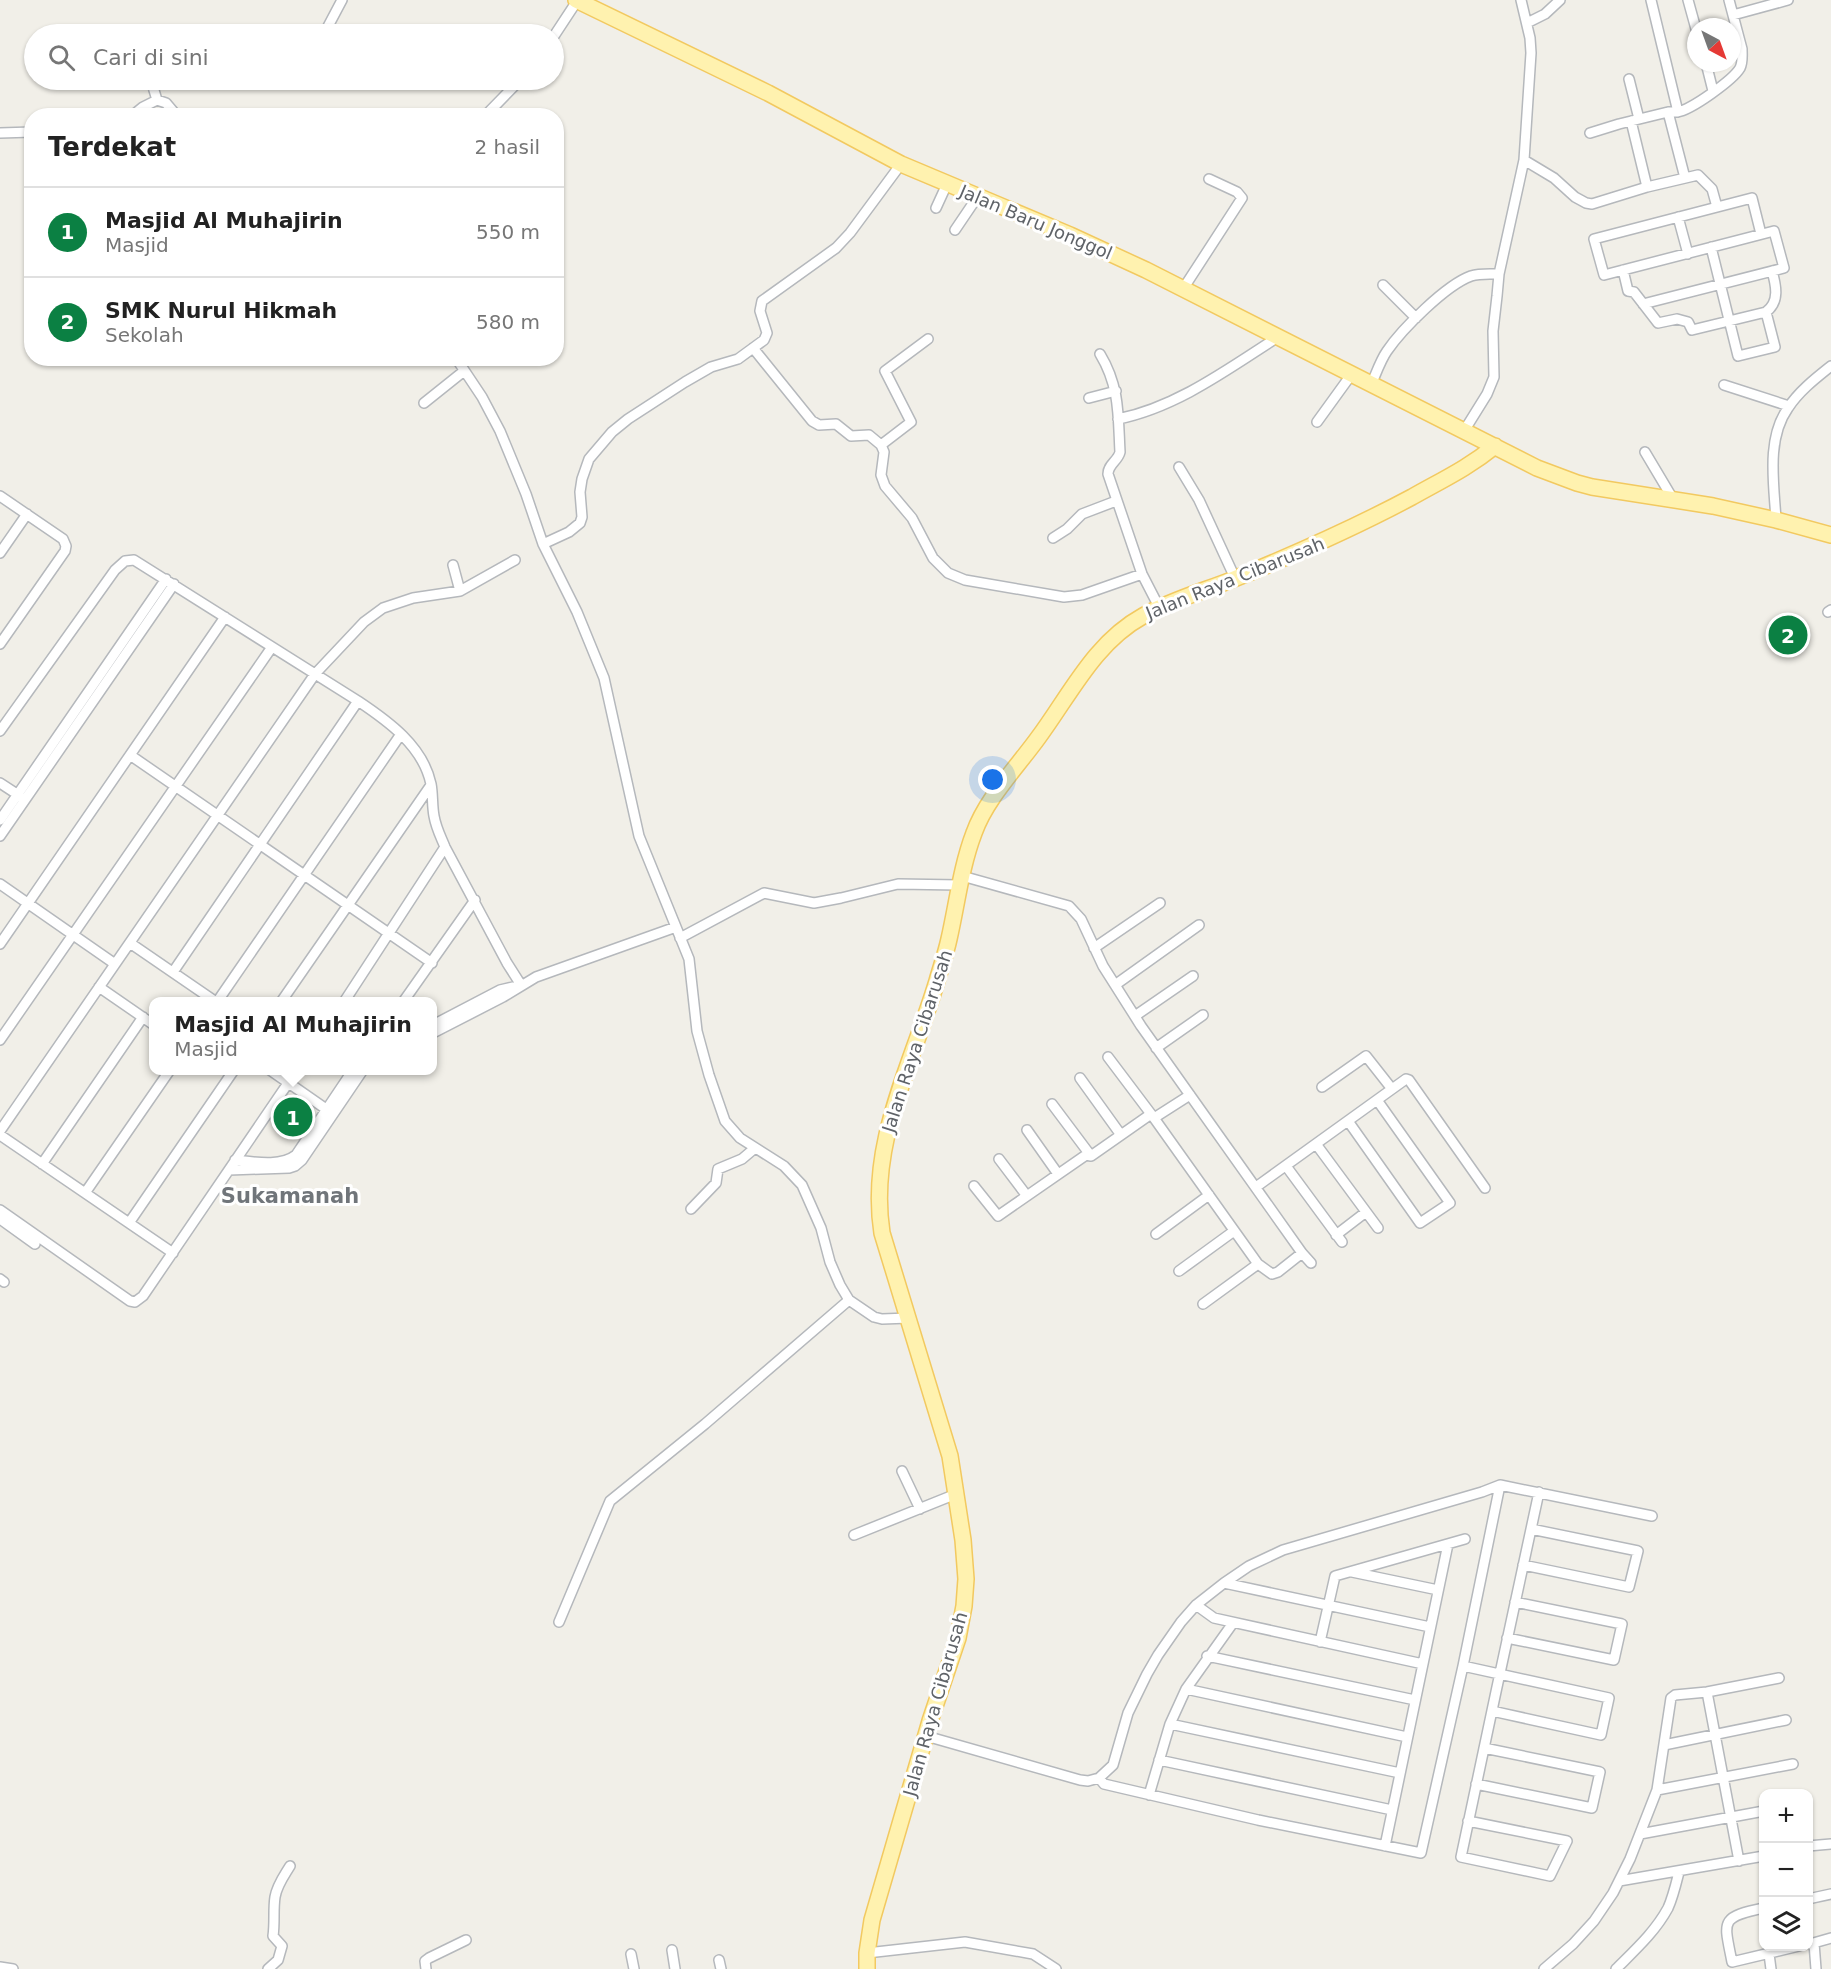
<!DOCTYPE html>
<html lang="id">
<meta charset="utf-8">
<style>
body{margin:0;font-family:"DejaVu Sans",sans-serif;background:#f2f2f2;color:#222}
.controls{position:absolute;right:18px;bottom:18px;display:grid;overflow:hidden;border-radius:12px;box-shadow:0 2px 4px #0004}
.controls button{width:54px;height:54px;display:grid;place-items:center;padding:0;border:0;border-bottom:2px solid #e0e0e0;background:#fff;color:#222;font:30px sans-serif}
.compass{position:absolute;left:1687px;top:18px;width:54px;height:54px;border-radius:50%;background:#fff;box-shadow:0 2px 4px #0004;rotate:139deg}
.you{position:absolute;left:993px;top:780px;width:21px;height:21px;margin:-15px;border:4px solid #fff;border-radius:50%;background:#1a73e8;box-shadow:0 0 0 9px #1a73e833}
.badge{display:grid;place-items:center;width:39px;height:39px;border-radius:50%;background:#0b8043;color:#fff;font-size:20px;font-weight:700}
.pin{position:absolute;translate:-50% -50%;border:3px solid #fff;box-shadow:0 2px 6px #0006}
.popup{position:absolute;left:149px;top:997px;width:288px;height:78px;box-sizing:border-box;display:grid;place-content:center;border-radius:12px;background:#fff;filter:drop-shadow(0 2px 4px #0005);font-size:20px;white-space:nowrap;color:#767676}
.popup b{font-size:22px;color:#222}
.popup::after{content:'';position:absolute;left:50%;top:100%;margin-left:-12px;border:12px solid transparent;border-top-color:#fff}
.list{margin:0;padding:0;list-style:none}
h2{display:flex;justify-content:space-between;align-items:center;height:78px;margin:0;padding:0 24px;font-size:26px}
h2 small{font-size:20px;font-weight:400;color:#767676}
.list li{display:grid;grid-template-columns:39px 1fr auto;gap:18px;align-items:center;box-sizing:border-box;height:90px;padding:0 24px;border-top:2px solid #e0e0e0}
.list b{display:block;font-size:22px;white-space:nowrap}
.list p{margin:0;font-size:20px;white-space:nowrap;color:#767676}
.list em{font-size:20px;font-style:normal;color:#767676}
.icon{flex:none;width:33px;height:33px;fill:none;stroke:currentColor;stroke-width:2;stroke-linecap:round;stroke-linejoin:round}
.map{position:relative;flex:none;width:1831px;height:1969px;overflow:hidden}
.search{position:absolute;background:#fff;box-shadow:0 2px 4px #0004;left:24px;top:24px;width:540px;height:66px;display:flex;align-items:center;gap:15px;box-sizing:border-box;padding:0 21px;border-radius:33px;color:#767676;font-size:22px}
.panel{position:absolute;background:#fff;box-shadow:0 2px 4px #0004;left:24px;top:108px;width:540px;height:258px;border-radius:24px}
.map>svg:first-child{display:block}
</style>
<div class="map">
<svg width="1831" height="1969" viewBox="0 0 1831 1969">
<rect width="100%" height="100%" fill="#f1efe8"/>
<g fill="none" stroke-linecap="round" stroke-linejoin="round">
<defs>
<path id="minor" d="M1651 0 1678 112
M1688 0 1696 29
M1733 15 1788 0
M1527 23 1545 14 1560 0
M324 34 342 0
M554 36 577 1
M1706 63 1713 91
M1629 79 1639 119
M147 80 153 87 157 100
M132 116 143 107 157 100 166 103 177 116
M485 116 520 80
M1631 121 1647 187
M0 133 32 132
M1590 133 1619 124 1668 112
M1524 160 1554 178 1575 197 1586 203 1592 204 1647 187 1698 175 1712 189 1717 207
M1685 178 1668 112C1671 112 1674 112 1677 112 1691 110 1733 80 1740 68 1743 62 1742 55 1742 49L1729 0
M936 208 947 184
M1678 217 1688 254
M955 230 978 196
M1711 247 1738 356 1775 347 1766 312
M1623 270 1628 291 1634 292 1658 323 1677 319 1688 322 1692 330 1766 312C1780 302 1776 285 1772 271
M1383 285 1416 318
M1183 289 1242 198 1237 192 1209 179
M1643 304 1784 268 1774 231 1604 275 1594 239 1752 198 1761 234
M753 348 812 421 819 425 836 424 851 436 869 435 881 445 884 452 881 475 885 486 912 518 933 558 948 573 965 580 1064 597 1082 595 1142 574
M1100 354C1120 387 1118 416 1120 452 1118 461 1108 464 1108 474L1142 574 1159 607
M456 358 482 397 500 431 526 494 543 544 577 612 604 678 639 836 689 959 697 1031 709 1075 725 1121 740 1138 784 1166 802 1185 821 1228 830 1262 840 1285 849 1300 874 1317 882 1319 909 1318
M1371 385C1376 374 1380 361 1387 351 1402 329 1446 285 1471 276 1480 273 1490 274 1499 274
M1724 385 1789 406
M1089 398 1116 391
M424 403 464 371
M1118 419C1177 407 1228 369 1278 337
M1317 422 1351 375
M1464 431 1487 394 1494 377 1493 331 1497 296 1499 274 1524 160 1531 53 1530 38 1521 0
M881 445 911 422 885 371 928 339
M1645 452 1673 499
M1179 467 1199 500 1235 578
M0 496 63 539 66 546 65 551 0 644
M1776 520C1774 484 1766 439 1788 408 1799 391 1816 378 1831 366
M1053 538 1067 529 1082 514 1116 501
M543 544 569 532 580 523 582 517 580 492 582 479 589 459 612 432 628 419 685 382 711 367 738 359 764 340 767 333 760 311 762 301 836 248 850 233 901 164
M0 553 27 514
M453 565 460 591
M1828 612 1831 610
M0 731 115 570 125 561 134 560 358 701C388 721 423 746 431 784 433 794 432 806 434 816 436 828 441 837 445 847L507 963 521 985
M130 755 432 963
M0 783 23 798
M0 820 166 579
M0 836 174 584
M962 876 1069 906 1081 919 1103 966 1141 1026 1302 1253 1311 1263
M0 884 115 964
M680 938 764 893 814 903 841 898 898 884 959 885
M130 943 216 1002
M0 944 225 617
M1094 948 1160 903
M173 972 358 701
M1115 985 1199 925
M99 987 154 1025
M217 1002 401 734
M281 1002 431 785
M344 1002 445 847
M403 1002 475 900
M1135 1016 1193 976
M433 1025 500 990 513 987
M433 1033 503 997 536 977 676 927
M0 1040 272 647
M1156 1048 1203 1015
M1108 1057 1151 1114
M270 1070 326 1109
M1080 1078 1121 1135
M1322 1087 1366 1056 1392 1089
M1052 1104 1091 1156
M1154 1118 1258 1264 1272 1274 1278 1272 1302 1253
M1348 1121 1420 1223 1450 1203 1377 1100
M1027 1130 1058 1174
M0 1131 315 674 364 622 383 608 413 598 460 591 515 560
M0 1135 173 1253
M1316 1144 1378 1228
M999 1159 1027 1196
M235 1160C254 1162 281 1167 296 1155L353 1070
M42 1164 143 1017
M1286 1166 1342 1242
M229 1170 289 1168 295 1166 302 1160 363 1070
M974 1186 998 1216 1086 1155 1091 1156 1151 1114 1154 1118 1190 1095
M1256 1187 1406 1079 1409 1080 1485 1188
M85 1193 170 1070
M691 1209 716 1183 718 1169 742 1159 755 1148
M0 1210 130 1301 135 1302 143 1296 297 1070
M0 1219 35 1244
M129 1223 234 1070
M1156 1234 1209 1195
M1336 1235 1366 1212
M1179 1271 1234 1231
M0 1279 4 1282
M1203 1304 1258 1264
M902 1471 920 1509
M854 1535 956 1494
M1523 1565 1629 1587 1638 1551 1531 1529
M1352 1572 1438 1590
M1224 1583 1430 1627
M1196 1605 1214 1618 1423 1664
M559 1622 610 1501 705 1424 849 1300
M1507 1638 1614 1660 1622 1624 1515 1602
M1320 1642 1335 1576 1465 1539
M1207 1656 1415 1700
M1463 1666 1609 1698 1601 1735 1492 1711
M1186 1689 1407 1737
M1707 1692 1739 1861
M1170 1724 1400 1773
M926 1736 1080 1780 1088 1781 1099 1778 1113 1765 1128 1713 1147 1674 1158 1655 1181 1622 1196 1605 1224 1583 1249 1566 1283 1550 1482 1492 1500 1485 1652 1516
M1664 1745 1786 1720
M1159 1760 1392 1810
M1099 1778 1104 1784 1258 1820 1421 1853 1463 1666 1500 1485
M1476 1784 1592 1808 1600 1772 1484 1748
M1657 1790 1793 1764
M1149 1795 1170 1724 1186 1689 1233 1623
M1468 1821 1567 1841 1550 1876 1461 1857C1487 1735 1512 1614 1539 1492
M1640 1834 1764 1811
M1385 1846 1448 1544
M1808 1846 1831 1844
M1619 1881 1764 1856
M1808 1899 1831 1894
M1814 1943 1816 1969
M1810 1944 1831 1938
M672 1950 675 1969
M867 1953 965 1942 1033 1954 1056 1969
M631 1954 634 1969
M1769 1954 1771 1969
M719 1960 721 1969
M1732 1962C1724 1921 1719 1917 1764 1908
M1732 1962 1799 1946
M0 1967 13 1969
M268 1969 278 1960 282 1946 273 1936C275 1922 273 1910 275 1897 277 1885 284 1876 290 1866
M426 1969 425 1961 429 1958 466 1940
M1544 1969 1573 1944 1594 1921 1613 1893 1630 1859 1657 1790 1671 1698 1675 1695 1707 1692 1779 1678
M1616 1969C1635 1950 1655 1932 1668 1908 1673 1897 1676 1884 1679 1872"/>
<path id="primary" d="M576 0 768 93 901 164 1070 235 1146 270 1537 468 1577 483 1592 487 1713 506 1776 520 1831 535
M867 1969V1953L872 1920 930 1721 958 1638 964 1606 966 1579 963 1540 950 1456 882 1233C868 1144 912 1064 937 981 941 967 946 953 949 939 957 904 961 867 974 833 986 799 1017 767 1038 738 1070 695 1094 643 1143 616 1171 600 1204 591 1234 579 1295 554 1354 528 1412 497 1442 480 1468 468 1495 446"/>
</defs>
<use href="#minor" stroke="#b5b8bc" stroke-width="12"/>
<use href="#primary" stroke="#f2c960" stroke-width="18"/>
<use href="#minor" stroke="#fff" stroke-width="9"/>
<use href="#primary" stroke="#fff2af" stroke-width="15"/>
</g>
<g text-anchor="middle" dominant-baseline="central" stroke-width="6" stroke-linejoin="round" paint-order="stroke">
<g font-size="18" fill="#5f6368" stroke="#fff">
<text transform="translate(1036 222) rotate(23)">Jalan Baru Jonggol</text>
<text transform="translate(1235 578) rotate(-22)">Jalan Raya Cibarusah</text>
<text transform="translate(917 1041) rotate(-72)">Jalan Raya Cibarusah</text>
<text transform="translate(935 1704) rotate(-74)">Jalan Raya Cibarusah</text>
</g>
<g font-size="21" font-weight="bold" fill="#70757a" stroke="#fff">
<text x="290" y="1196">Sukamanah</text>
</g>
</g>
</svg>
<div class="controls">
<button>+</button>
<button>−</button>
<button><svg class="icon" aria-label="layers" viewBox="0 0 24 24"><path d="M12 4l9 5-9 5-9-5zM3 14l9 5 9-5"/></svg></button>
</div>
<svg class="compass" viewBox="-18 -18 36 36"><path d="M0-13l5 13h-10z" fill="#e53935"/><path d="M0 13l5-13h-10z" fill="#767676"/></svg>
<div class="you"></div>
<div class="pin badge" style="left:293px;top:1117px">1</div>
<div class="popup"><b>Masjid Al Muhajirin</b>Masjid</div>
<div class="pin badge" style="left:1788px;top:635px">2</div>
<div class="search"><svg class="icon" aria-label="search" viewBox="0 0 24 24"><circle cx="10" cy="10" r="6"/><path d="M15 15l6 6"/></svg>Cari di sini</div>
<section class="panel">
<h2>Terdekat<small>2 hasil</small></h2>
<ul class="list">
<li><span class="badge">1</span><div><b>Masjid Al Muhajirin</b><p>Masjid</p></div><em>550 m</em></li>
<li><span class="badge">2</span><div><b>SMK Nurul Hikmah</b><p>Sekolah</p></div><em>580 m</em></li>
</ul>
</section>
</div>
